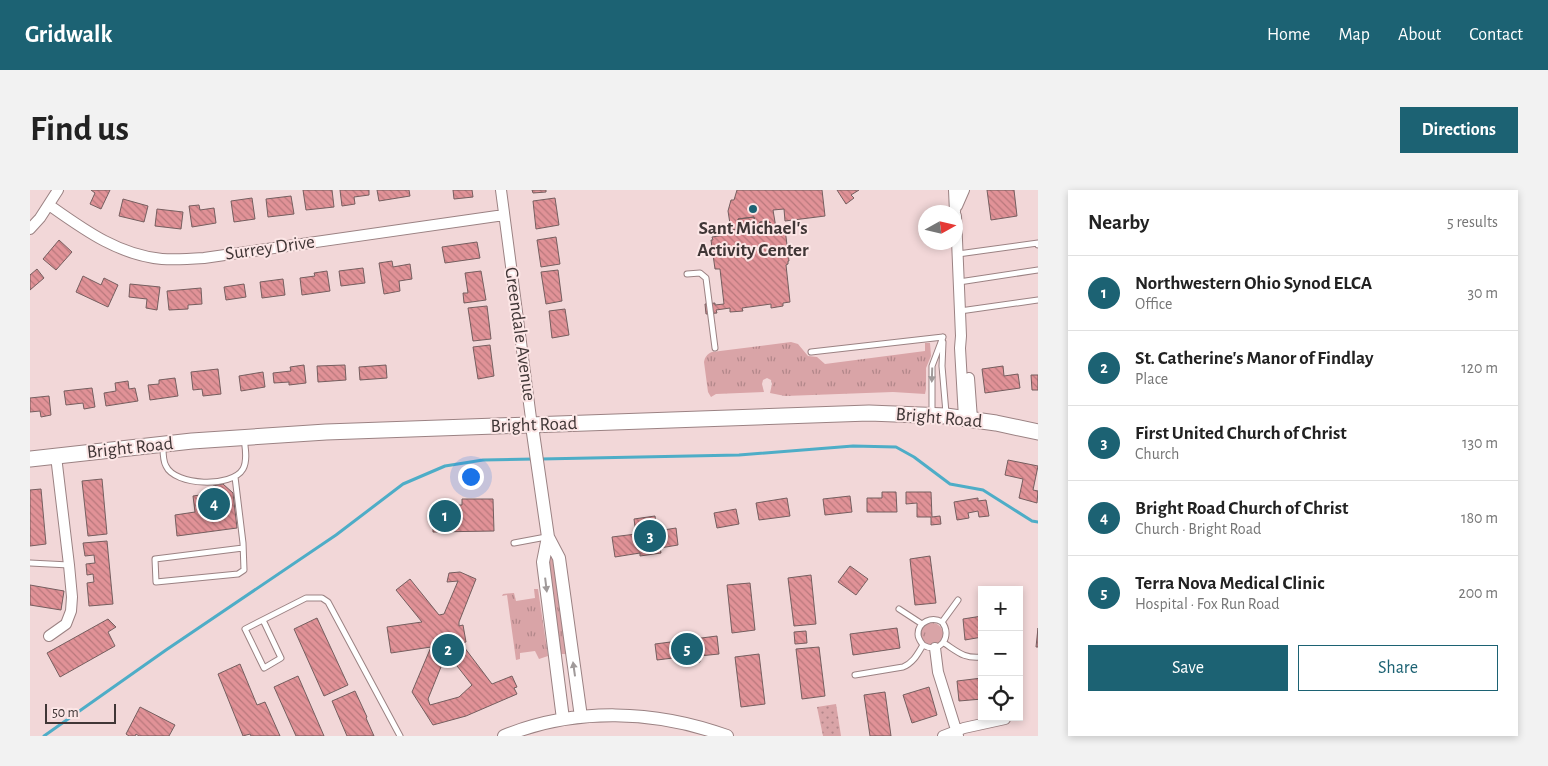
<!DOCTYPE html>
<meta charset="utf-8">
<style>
body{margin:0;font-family:"Alegreya Sans",sans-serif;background:#f2f2f2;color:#222}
.controls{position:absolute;right:15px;bottom:15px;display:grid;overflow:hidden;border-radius:0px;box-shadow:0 2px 8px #0003}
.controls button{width:45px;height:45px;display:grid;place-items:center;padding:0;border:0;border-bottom:1px solid #e0e0e0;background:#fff;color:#222;font:25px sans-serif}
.compass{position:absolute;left:888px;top:15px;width:45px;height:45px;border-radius:50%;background:#fff;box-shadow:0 2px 8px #0003;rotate:82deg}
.scale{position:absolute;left:15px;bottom:12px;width:71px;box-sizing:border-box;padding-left:5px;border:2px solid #403636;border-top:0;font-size:14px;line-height:18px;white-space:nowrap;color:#403636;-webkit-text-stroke:4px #fce6e6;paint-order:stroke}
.you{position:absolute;left:440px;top:286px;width:18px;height:18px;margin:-12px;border:4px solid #fff;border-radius:50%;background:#1a73e8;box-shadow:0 0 0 8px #1a73e833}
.badge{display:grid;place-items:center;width:32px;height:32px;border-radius:50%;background:#1c6273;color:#fff;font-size:16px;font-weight:700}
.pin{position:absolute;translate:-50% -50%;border:2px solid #fff;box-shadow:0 1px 5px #0006}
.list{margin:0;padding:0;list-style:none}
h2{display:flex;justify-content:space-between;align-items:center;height:65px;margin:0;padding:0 20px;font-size:21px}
h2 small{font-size:16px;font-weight:400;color:#767676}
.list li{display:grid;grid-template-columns:32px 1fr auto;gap:15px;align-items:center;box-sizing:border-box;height:75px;padding:0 20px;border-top:1px solid #e0e0e0}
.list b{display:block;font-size:19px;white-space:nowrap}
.list p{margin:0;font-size:16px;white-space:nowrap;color:#767676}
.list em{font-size:16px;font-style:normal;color:#767676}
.actions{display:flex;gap:10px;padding:15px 20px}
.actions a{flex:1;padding:11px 0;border:1px solid #1c6273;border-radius:0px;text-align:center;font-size:18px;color:#1c6273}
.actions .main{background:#1c6273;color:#fff}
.icon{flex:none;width:28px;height:28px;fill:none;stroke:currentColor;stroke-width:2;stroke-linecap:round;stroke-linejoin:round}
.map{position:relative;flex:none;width:1008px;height:546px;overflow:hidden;border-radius:0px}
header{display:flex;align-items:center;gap:30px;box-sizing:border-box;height:70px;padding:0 25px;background:#1c6273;color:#fff}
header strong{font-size:24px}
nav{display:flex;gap:28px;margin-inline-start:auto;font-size:18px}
.intro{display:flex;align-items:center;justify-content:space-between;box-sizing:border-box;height:120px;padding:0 30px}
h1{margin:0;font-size:35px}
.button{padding:12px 22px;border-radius:0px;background:#1c6273;color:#fff;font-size:18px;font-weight:700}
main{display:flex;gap:30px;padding:0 30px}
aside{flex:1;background:#fff;border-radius:0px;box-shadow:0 2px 8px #0003}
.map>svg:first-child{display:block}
</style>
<header>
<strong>Gridwalk</strong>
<nav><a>Home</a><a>Map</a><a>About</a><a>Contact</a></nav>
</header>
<div class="intro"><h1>Find us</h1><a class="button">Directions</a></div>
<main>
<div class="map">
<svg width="1008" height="546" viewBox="0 0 1008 546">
<defs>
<pattern id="grass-tufts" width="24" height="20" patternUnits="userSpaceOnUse" patternTransform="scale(1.25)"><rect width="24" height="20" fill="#d9a4a7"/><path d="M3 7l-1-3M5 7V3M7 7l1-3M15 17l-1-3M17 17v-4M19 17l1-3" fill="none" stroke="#b18689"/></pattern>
<pattern id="park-dots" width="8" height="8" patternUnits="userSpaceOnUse" patternTransform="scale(1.25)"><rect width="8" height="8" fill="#d9a4a7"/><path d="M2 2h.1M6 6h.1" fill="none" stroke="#b18689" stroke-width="1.8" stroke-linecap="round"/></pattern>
<pattern id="building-back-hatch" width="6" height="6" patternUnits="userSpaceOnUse" patternTransform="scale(1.25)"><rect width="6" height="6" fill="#e19297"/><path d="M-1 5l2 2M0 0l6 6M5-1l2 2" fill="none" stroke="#b8787c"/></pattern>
</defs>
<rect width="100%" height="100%" fill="#f2d7d8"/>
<path fill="url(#grass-tufts)" d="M761 152 768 154 778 166 787 167 795 174 895 161V153H900L901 166 896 178V199L895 204 863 202 755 206 740 203 742 194 741 190 737 188 733 190 732 194 734 202 686 204 681 207 678 202 674 172C675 167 677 164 682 162Z
M522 366 525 369 538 464H531L518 370 519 367Z
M504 399H508L518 466 509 469 505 461 490 463V469L486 470 477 405 472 406 473 404 484 403 486 411 505 408Z
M891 444a11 11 0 1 1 22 0a11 11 0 1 1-22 0Z"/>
<path fill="url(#park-dots)" d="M806 514 811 546H793L787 517Z"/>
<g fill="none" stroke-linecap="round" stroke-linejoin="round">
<path stroke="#4eadc7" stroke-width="3" d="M511 269 709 265 823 256 866 257 884 267 920 294 953 300 1002 331 1008 332
M14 546 136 460 306 345 373 294 415 276 453 270 504 269"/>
</g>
<path fill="url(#building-back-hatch)" stroke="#755e5f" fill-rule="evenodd" d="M61 0H80L71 19 60 14 65 3Z
M273 0H302L304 17 276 20Z
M310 0H339V5L324 7 325 14 312 16Z
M347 0H379L380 6 349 11Z
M423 0H442L443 7 424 9Z
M502 0H516V2L503 3Z
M707 0H792L795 26 755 31 754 19 743 20 746 38H741L740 32H737V31L730 32V33L728 34 729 40H726L724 27 708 29 709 39 701 40 698 21 701 10H704Z
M807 0H829L821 5 824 8 816 14Z
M957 0H984L987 26 961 30Z
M261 6 264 24 238 27 236 9Z
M222 8 225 29 204 32 201 11Z
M525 8 529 35 506 39 503 11Z
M93 9 118 16 114 32 89 26Z
M169 15 170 20 184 18 186 33 162 37 159 16Z
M127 19 153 22 151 39 125 36Z
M724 27 726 40H729L728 34 730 33V32L737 31V32H740L741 38 754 37V39H755L759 71H758V74L756 75 760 112 753 113V116L741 118V114L712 118 713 121 700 122V118L686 120 687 123 676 124 675 114 685 113V115L694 114 690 79H685L681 50H683L682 47 695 45V41L709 39 708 29Z
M526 47 530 74 511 77 507 50Z
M29 50 42 62 26 80 13 69Z
M447 52 450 68 415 73 412 57Z
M362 71 363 77 380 74 382 89 369 91 370 101 354 104 349 73Z
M333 78 335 93 311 96 309 81Z
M7 79 14 88 0 100V85Z
M528 80 532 111 516 114 511 82Z
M297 81 300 101 272 105 270 88 285 86 284 83Z
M451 81 456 110 434 113 433 103H438L435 83Z
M53 86 71 95 74 88 88 95 78 117 46 102Z
M253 89 255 105 232 108 230 92Z
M100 94 130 97 127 120 116 118 117 109 99 107Z
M214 94 216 107 196 110 194 97Z
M171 98 172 114 158 115V119L139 120 137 101Z
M457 116 461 149 443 151 438 118Z
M535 119 539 145 522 148 519 121Z
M460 155 464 186 448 189 443 157Z
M274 175 276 193 259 195V192L244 193 243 183 261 181 260 177Z
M315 175 316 190 288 192 287 176Z
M356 175 357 188 330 190 329 177Z
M973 176 974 186 988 184 990 198 955 203 952 179Z
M188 179 191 204 173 206 172 199 163 200 161 182Z
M233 182 235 197 211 201 209 186Z
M1001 185H1008V200H1002Z
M145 188 148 206 120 210 118 195 129 194V190Z
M98 191 99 199 105 198 108 211 76 216 74 203 86 201 85 193Z
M62 198 65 217 54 219 53 213 36 215 34 201Z
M19 206 21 225 11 227 10 221 0 222V208Z
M978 270 1008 276 1003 300 1008 301 1007 313 989 308 993 289 975 285Z
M72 289 77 344 58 346 52 291Z
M193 294 203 303 207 338 147 346 145 325 165 322 163 306 177 304 183 296Z
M11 299 16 354 0 356V300Z
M852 302H866L867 322H837V308H852Z
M876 302H901L902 327 910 326 911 334 901 335V327H887V313L876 314Z
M820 306 822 322 795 325 793 309Z
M757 308 760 326 729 330 726 313Z
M948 308V311L956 310 959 326 949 327 948 321 938 323 939 328 927 330 924 312Z
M432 309H463L464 341 403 342V316L432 315Z
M706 319 709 334 687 338 684 323Z
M625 326 627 341 646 338 648 355 630 358 631 363 610 366V363L585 367 582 347 606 344 604 329Z
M77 351 83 414 59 416 57 393 64 392 63 384 57 385 56 374 65 373 64 365 55 366 53 353Z
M900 366 906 413 885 415 880 369Z
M820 376 838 389 826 405 808 392Z
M430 382 446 389 429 432V436L433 435 436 452 431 453 462 494 482 486 487 497 484 498 487 504 436 526 403 535 382 502 401 457 361 463 357 437 392 432 366 400 380 389 409 425 414 424 428 391 417 392 419 383ZM415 467H420L442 495 429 507 400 515 398 509Z
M781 385 786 434 764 436 758 388Z
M720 393 725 440 702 443 697 395Z
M0 395 34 401 31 420 0 415Z
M952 426V447L935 450 933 429Z
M287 428 318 495 294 506 264 439Z
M78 429 86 437 78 442 85 456 30 487 17 463Z
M867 438 870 458 823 465 820 444Z
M1008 438V457H1006Z
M776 441 777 453 765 454 764 442Z
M687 446 689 464 669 466 670 472 660 473 659 466 627 470 625 454Z
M789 457 795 506 772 509 766 459Z
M729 464 735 514 711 517 705 467Z
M210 474 227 515 235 512 250 546H221L220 544 213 546 188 484Z
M268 486 294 546H266L244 497Z
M952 488V509L929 511 927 491Z
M899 497 907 525 882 533 873 505Z
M325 501 337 527 336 528 344 546H317L302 511Z
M855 502 861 546H840L834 505Z
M110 517 145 535 139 546H109L106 544 105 546H99L96 544Z"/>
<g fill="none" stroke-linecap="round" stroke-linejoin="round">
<defs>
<path id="service" d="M928 64 1008 53V55
M657 84 670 83 676 88 685 158
M929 92 1008 80
M930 121 1008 110
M913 152 912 176 916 223
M781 162 913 147
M902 224V176L913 147
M133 257C133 263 133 271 136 276 145 296 202 298 213 279 218 270 215 257 214 248
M205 287 213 353 214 380 208 384 126 392 125 369 213 358
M484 353 516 347
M0 373 39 375
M869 419 892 434
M233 430 251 468 234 478 215 439 276 408H292L298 412 370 546
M914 453C928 462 934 469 952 467
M893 455C910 465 923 446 912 432L928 410
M825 485 873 477C883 473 887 465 893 455 891 452 888 449 888 444 888 432 902 426 912 432"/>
<path id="minor" d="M471 0 502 236
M924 0 925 22
M19 15C53 39 88 65 132 69 146 70 160 69 174 68L474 25
M927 16 934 0
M926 26 931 146 930 158 934 228
M0 39 10 28 28 0
M939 188 942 229
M19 446 36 434 41 421 42 407 39 375 26 266
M905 458 908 482 928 546
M913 546 934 538 975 529"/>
<path id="tertiary" d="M502 236 518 347 529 368 551 527
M518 347 513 372 533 529
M474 546C546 517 625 520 697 546"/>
<path id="secondary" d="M0 269 162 251 296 242 839 223 916 226 966 233 1008 242"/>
</defs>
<use href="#service" stroke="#9b8283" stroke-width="7"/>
<use href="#minor" stroke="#9b8283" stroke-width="12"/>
<use href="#tertiary" stroke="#9b8283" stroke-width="14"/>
<use href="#secondary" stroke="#9b8283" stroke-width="17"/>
<use href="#service" stroke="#fff" stroke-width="5"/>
<use href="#minor" stroke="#fff" stroke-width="10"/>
<use href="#tertiary" stroke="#fff" stroke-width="12"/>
<use href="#secondary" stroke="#fff" stroke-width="15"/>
</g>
<defs><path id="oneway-solid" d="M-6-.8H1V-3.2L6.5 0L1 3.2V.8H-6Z" transform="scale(1.25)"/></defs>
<g fill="#a09a9a">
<use href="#oneway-solid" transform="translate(902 185) rotate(92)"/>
<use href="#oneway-solid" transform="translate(516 395) rotate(83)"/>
<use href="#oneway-solid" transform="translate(544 479) rotate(-98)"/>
</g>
<circle fill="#1c6273" stroke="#fce6e6" stroke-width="2" cx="723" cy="19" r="5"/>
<g text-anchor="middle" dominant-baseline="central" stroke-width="4" stroke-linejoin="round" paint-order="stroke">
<g font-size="19" font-weight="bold" fill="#403636" stroke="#fce6e6">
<text x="723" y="38">Sant Michael's<tspan x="723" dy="22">Activity Center</tspan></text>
</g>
<g font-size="19" fill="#403636" stroke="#fce6e6">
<text transform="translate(240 58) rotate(-8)">Surrey Drive</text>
<text transform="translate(490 144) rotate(82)">Greendale Avenue</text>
<text transform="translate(909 228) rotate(5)">Bright Road</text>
<text transform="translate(504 235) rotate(-2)">Bright Road</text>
<text transform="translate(100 258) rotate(-6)">Bright Road</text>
</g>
</g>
</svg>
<div class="controls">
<button>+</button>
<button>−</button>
<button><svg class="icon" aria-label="locate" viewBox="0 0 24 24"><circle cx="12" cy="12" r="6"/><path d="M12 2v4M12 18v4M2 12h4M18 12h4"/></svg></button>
</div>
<svg class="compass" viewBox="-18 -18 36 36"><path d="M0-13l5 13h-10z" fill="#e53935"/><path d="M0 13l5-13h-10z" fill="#767676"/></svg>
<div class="scale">50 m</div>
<div class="you"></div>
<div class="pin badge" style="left:415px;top:326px">1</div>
<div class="pin badge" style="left:418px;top:460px">2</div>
<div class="pin badge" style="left:620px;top:346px">3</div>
<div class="pin badge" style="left:184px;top:314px">4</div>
<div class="pin badge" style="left:657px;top:459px">5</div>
</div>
<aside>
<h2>Nearby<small>5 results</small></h2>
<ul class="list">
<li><span class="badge">1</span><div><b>Northwestern Ohio Synod ELCA</b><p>Office</p></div><em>30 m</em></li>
<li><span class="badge">2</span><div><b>St. Catherine's Manor of Findlay</b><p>Place</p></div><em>120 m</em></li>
<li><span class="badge">3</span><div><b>First United Church of Christ</b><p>Church</p></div><em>130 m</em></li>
<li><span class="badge">4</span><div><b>Bright Road Church of Christ</b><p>Church · Bright Road</p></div><em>180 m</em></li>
<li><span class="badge">5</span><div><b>Terra Nova Medical Clinic</b><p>Hospital · Fox Run Road</p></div><em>200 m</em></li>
</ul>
<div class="actions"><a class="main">Save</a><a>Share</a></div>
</aside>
</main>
